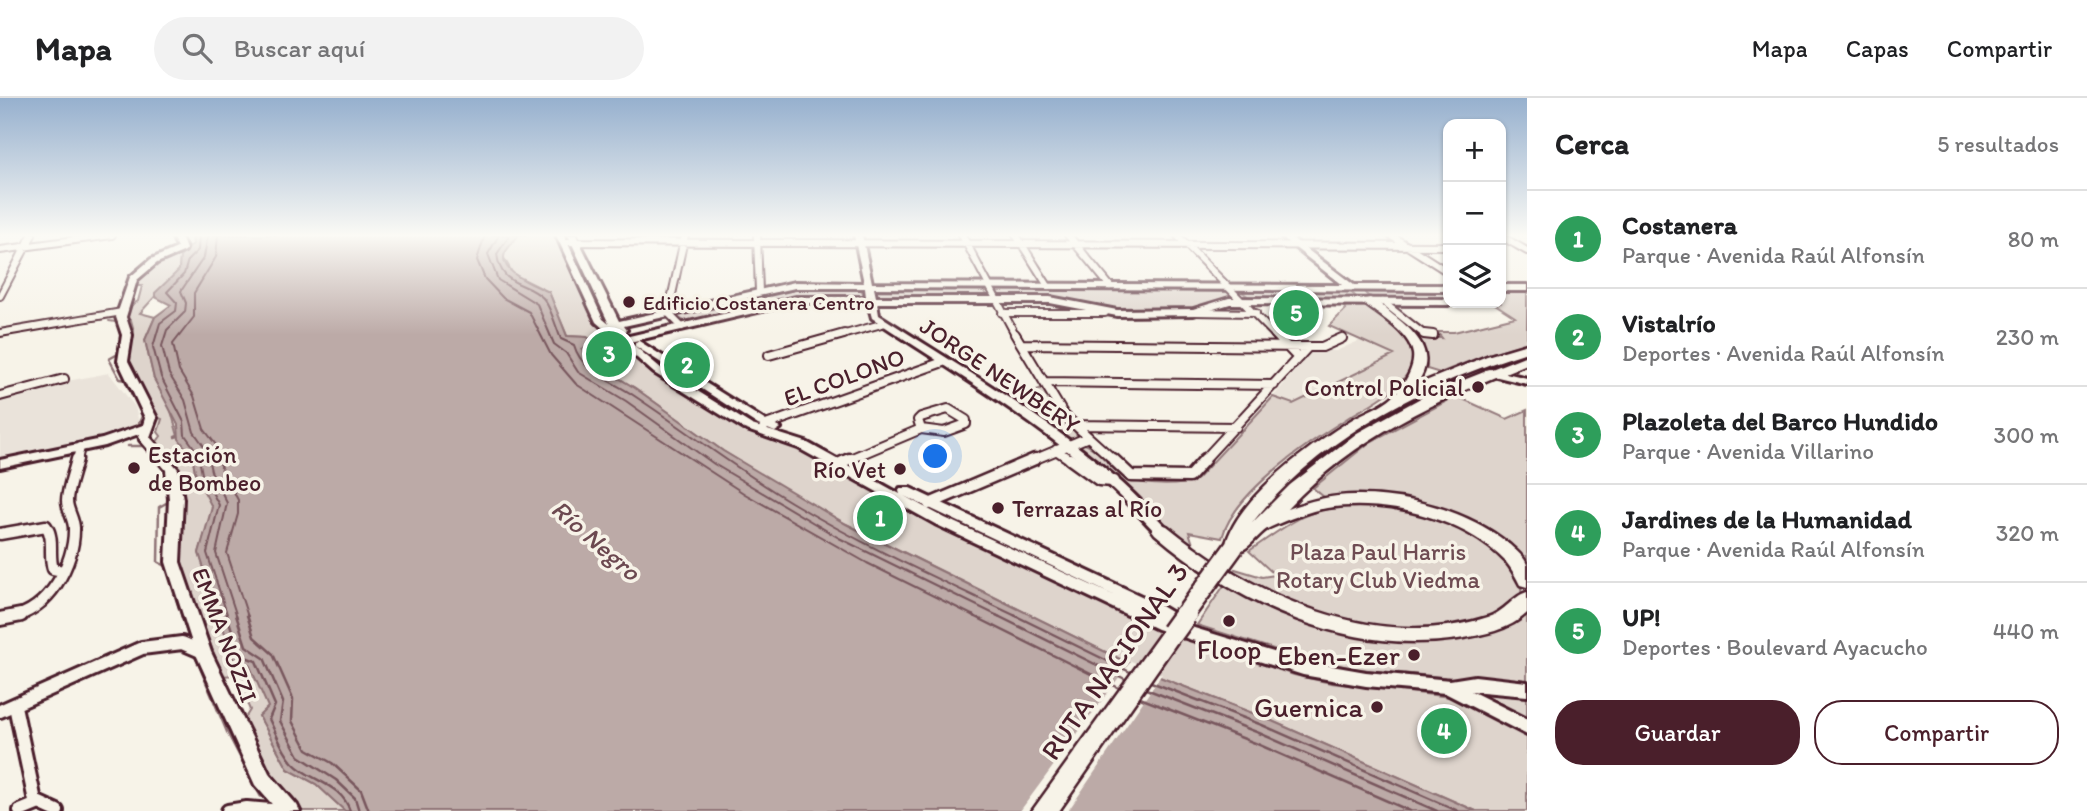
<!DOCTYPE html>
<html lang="es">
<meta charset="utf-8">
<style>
body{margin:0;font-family:Itim,sans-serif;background:#f2f2f2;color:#202124}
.controls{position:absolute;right:21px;top:21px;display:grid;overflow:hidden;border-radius:14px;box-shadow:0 2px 5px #0004}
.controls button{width:63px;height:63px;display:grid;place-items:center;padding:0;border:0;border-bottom:2px solid #e0e0e0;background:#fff;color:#202124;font:35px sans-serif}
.you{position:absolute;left:936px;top:359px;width:24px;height:24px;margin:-18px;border:5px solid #fff;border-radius:50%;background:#1a73e8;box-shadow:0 0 0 10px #1a73e833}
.badge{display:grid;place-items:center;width:46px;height:46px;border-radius:50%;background:#4a1f2b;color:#fff;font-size:23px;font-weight:700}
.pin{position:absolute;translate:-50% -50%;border:4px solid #fff;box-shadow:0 2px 7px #0006}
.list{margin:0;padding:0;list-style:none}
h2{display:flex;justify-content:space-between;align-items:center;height:91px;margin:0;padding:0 28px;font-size:30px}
h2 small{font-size:23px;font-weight:400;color:#757577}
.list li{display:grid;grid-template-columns:46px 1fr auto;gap:21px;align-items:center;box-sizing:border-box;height:98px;padding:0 28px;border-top:2px solid #e0e0e0}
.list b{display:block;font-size:26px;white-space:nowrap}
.list p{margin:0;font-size:23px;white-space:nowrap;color:#757577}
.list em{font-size:23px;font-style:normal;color:#757577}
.actions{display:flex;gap:14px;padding:21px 28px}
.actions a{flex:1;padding:16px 0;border:2px solid #4a1f2b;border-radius:28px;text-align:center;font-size:24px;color:#4a1f2b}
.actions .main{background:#4a1f2b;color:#fff}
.icon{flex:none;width:38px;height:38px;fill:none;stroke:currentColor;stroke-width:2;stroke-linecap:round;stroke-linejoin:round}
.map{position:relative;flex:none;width:1527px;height:713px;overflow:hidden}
header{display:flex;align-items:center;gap:42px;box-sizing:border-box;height:98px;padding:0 35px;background:#fff;border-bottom:2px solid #e0e0e0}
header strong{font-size:33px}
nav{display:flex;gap:38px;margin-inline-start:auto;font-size:24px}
.search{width:490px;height:63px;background:#f2f2f2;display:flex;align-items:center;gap:18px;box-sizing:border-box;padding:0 24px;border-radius:38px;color:#757577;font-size:26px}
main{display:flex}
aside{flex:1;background:#fff}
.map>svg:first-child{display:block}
</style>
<header>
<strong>Mapa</strong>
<div class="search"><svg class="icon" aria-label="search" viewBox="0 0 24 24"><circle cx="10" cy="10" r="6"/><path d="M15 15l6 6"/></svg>Buscar aquí</div>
<nav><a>Mapa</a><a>Capas</a><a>Compartir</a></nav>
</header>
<main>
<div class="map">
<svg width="1527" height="713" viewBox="0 0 1527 713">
<rect width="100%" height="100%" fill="#f7f3e8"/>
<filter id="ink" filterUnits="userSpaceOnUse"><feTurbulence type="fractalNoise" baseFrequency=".0143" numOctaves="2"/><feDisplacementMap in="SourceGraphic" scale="14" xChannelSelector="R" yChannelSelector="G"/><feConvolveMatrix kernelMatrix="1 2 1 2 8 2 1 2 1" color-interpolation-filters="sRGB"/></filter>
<g filter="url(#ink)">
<path fill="#eae3da" d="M1361 242 1395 257 1293 306 1273 299 1313 251 1336 253Z
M109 275 135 309 139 324 115 336 84 346 0 361V296Z"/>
<path fill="#ded4cc" stroke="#947a7c" stroke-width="2" d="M179 137H192L193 146 180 159 179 172 140 215 155 219 145 242 154 281 170 309 178 338 192 358 196 378 213 409 199 455 235 566H249L269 609 259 618 288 671 316 686 345 713H301L268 676 242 625 250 612 235 577 222 578 180 462 182 397 177 370 156 345 161 338 158 334 162 321 154 318 127 261 134 233 131 222H128L127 210 138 203 142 188H133L134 183 151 167 185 151Z
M491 137H557L592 218 601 229 744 331 799 349 943 430 1172 535 1294 577 1331 585 1459 600 1527 632V713H1476L1265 620 1144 573 818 412 723 353 635 290 589 262 582 251 593 243 587 239 567 238 549 194 513 176Z
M793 190H860L864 197 791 200 688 225 675 218Z
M877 190H981L988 198 883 199 876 197Z
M995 191H1228L1235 200 1189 213H1109L1053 200 1001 199Z
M1239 192H1348L1359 201H1252Z
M1362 192H1448V202H1380L1370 200Z
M1501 192H1527V245L1488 256 1440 275 1427 271C1429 241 1401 225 1381 207L1425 239 1442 240 1437 234H1454L1515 219 1495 206 1501 205Z
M1340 206 1370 208 1406 239 1415 263C1402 292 1372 305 1346 321 1308 345 1233 396 1222 440L1189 434 1193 446 1207 461 1166 430 1130 391 1078 351 1077 348 1082 345C1096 349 1106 364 1116 373 1133 389 1177 390 1197 381L1273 299 1293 306 1394 257 1329 228 1346 211Z
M1527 254 1422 299 1356 336 1289 388 1253 424 1286 387 1353 334 1455 280Z
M1042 290C1050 302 1075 330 1078 340H1066L1008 303Z
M1456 298 1507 321 1527 312V471L1465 424 1345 398 1324 399 1313 390 1370 344Z
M1356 406C1412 412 1485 421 1515 476 1521 486 1525 495 1516 505 1507 517 1492 519 1478 522 1390 544 1309 516 1232 475L1235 471 1262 479 1275 477 1249 453C1291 425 1301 412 1356 406Z
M1225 486 1277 511 1424 542 1475 539 1501 531 1527 517V587L1358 571 1299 559 1197 527Z
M1485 594H1527V624L1490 603Z"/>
<path fill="#bcaaa7" stroke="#8e7275" stroke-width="2" d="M192 137H519C515 142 508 149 505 155 497 174 536 188 549 194L567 238 587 239 594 244 582 251 589 262 635 290 723 353 846 426 1144 573 1265 620 1476 713H345L316 686 288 671 259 618 268 609 249 566H235L199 455 212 409 196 378 192 358 179 341 178 327 154 281 147 251 145 242 155 219 171 207 155 199V195L179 172 180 159 193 146Z"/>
<path fill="#f7f3e8" d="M1131 563 1162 576 1068 713H1020Z"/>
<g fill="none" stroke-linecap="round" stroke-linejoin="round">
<path stroke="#78575d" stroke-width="2" d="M199 137 198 152 188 162 184 176 167 194 177 205 176 213 160 225 153 249 161 279 184 324 185 337 198 355 202 376 219 407 207 455 228 519
M208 137 204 159 181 193 186 205 185 214 167 232 162 248 169 276 185 302 194 334 206 351 211 373 227 405 216 455 237 519
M218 137 216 159 194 195V219L173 246 179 273 194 298 204 331 216 347 221 370 238 402V416L227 455 248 519
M485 137 477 162 485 181 503 200 529 214 551 257 576 286 745 396 867 465 976 519
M499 137 488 156 498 182 537 206 554 246 566 255 578 274 626 303 714 366 839 440 1000 519
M510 137 497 156C501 190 525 182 543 200 551 209 556 230 561 241L574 247C582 275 611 282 633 297 686 332 736 371 791 404 864 448 942 483 1018 519"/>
<path stroke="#78575d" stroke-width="2.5" d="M227 517 240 557 256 563 275 607 269 621C276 635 282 653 293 665 311 684 341 685 350 713
M236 517 246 548 264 560 283 604 280 623 299 658 336 682 355 700 359 713
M247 517 254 539 273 556 293 601 292 623 307 651 332 665 361 692 369 713
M972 517 1119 590
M996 517 1125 581
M1014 517 1130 574
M1151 584 1262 627 1458 713
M1146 591 1259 635 1437 713
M1140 600 1255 645 1410 713"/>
<path stroke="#8e7275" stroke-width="2" d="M109 223 116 224 122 238"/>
<path stroke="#8e7275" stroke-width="2.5" d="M121 236 118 256 109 261 120 281 127 282 143 316 137 330
M175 339 178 338
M128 348H146
M168 391V404L159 409 158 464 166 468 182 519"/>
<path stroke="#8e7275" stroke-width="3.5" d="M182 517 190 543
M217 526 222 523
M196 559 228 635 261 698"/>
<defs>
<path id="street-far3" d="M757 137 759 194
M962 137 1016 238
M1016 137 1048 188
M1068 137 1110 188
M1177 137 1276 238
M1390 137 1448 174
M1501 138 1527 153
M565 144 1448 148
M0 152 112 137
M0 198 32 137
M1383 204 1425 237H1433
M1194 214 1256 215
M1002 215H1105
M682 229 668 215 685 137
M0 235 122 214
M838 238 885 225"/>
<path id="street-far2" d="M1015 236 1064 317 1115 363
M1275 236 1298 260
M1424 236 1433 237
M1023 246 1308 249
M769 257 844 236
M1044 284 1274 287
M0 298 64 281
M948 311 966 322V326L944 334 921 331 918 322 921 319Z
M1074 327 1236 329
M762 332 766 327 943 264
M1056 352 1072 363
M77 363 80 349
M845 363 921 331
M1031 363 1086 340
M1203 363 1308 249H1322L1342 240"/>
<path id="street-far1" d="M1070 361 1099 382 1114 383
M1113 361 1131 378 1189 379 1205 361
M838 366 849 361
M929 406 1035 361
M0 436 46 428C55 441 48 456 53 471L63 473
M11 519C48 513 75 466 74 430 74 421 67 412 67 403 67 391 74 374 77 361"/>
<path id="street" d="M0 521 21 517
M15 608 35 703 57 713
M0 613 142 550 182 545 203 554
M20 713 37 706
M228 713 247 710 283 713"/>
<path id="secondary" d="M172 137H180L186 151 185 153 157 165 137 182 126 219 132 237 128 263 157 320 150 339 178 371 183 401 180 464 211 554 269 675 297 707 300 713H278L255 687 195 554 166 464 169 401 166 372 140 342 139 336 105 348 0 370V362L102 341 143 327 145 320 118 263 122 237 116 219 130 179 151 161 177 150Z
M556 137H564L603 221 609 226 568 137H576L619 223 795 184 864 185 854 137H862L872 185 1342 187 1279 137H1288L1354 187H1448V193L874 190 876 199H1050L1117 212 1193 211 1229 200 1448 201V205H1452L1448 207 1230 206 1194 217 1117 218 1050 205H877L879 217C954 265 1031 310 1100 366 1124 385 1145 407 1166 429L1168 432 1166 435H1156C1135 413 1115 391 1091 372 1023 315 946 269 872 220L868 205H796L630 244 662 271 752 327 806 344 900 396 899 393 900 390H910L1154 504 1189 525 1191 529 1303 563 1366 574 1450 582 1475 578 1527 584V598L1471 593 1527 621V637L1445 595 1366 588 1303 577 1157 531 935 426 798 350 744 331 654 275 596 224ZM795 190H865L866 199H796L625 239 619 234H625L627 232 624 228ZM904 398 1115 498 945 420Z
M1501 187H1527V193H1501Z
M639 243 766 323 781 330 775 334 758 327 635 248V244Z
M1489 271 1527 280V286L1485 276 1484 274 1485 272Z"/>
<path id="highway" d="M1370 200C1379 204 1386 211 1393 217 1418 236 1438 257 1416 287L1487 258 1527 246V254C1424 286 1320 339 1252 425L1290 387 1357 335 1426 297 1527 257V266C1434 304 1358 336 1287 411 1309 403 1331 397 1355 397 1406 396 1470 413 1510 447 1516 453 1525 459 1527 467 1527 473 1527 483 1527 489L1520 487C1516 479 1512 471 1506 464 1464 420 1387 401 1327 410 1309 413 1289 421 1271 429 1256 435 1248 459 1228 453L1225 449C1236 400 1311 347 1351 322 1364 314 1383 308 1393 298 1403 289 1415 270 1413 256 1410 235 1381 219 1366 207V201Z
M1161 426 1167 428C1253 498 1375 555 1488 519 1505 514 1513 498 1527 494V515C1510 532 1482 537 1458 541 1347 557 1238 507 1155 436L1152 432 1155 428Z
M1172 527 1179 529 1182 535 1179 541 1059 713H1032L1165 529Z"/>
</defs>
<use href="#street-far3" stroke="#4a1f2b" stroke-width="10"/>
<use href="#street-far2" stroke="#4a1f2b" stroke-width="12"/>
<use href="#street-far1" stroke="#4a1f2b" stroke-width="15"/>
<use href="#street" stroke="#4a1f2b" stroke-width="18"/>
<use href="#secondary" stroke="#4a1f2b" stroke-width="6"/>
<use href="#highway" stroke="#4a1f2b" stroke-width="5"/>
<use href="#street-far3" stroke="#f7f3e8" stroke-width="6"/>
<use href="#street-far2" stroke="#f7f3e8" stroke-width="8"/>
<use href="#street-far1" stroke="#f7f3e8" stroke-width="10"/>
<use href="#street" stroke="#f7f3e8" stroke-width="12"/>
<use href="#secondary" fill="#f7f3e8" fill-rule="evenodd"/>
<use href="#highway" fill="#f7f3e8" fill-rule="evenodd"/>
<defs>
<path id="highway-bridge-far1" d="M1183 519 1234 449"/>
<path id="highway-bridge" d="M1172 535 1185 517"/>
</defs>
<use href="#highway-bridge-far1" stroke="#4a1f2b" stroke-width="23" stroke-linecap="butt"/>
<use href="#highway-bridge" stroke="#4a1f2b" stroke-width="27" stroke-linecap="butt"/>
<use href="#highway-bridge-far1" stroke="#f7f3e8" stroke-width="18"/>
<use href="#highway-bridge" stroke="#f7f3e8" stroke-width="22"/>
</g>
</g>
<linearGradient id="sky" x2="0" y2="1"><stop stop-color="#96b0ce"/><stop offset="0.58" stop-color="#fbfaf5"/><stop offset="1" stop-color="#fbfaf5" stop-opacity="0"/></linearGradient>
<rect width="1527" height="237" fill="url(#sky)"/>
<g fill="#4a1f2b" stroke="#f7f3e8" stroke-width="2.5">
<circle cx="629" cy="204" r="7"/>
<circle cx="1478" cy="289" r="7"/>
<circle cx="134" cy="370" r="7"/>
<circle cx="900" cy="371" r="7"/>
<circle cx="998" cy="410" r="7"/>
<circle cx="1229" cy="523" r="7"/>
<circle cx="1414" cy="557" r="7"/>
<circle cx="1377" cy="609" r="7"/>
</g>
<g text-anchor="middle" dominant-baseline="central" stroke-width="7" stroke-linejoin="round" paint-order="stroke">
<g font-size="21" fill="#4a1f2b" stroke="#f7f3e8" text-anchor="start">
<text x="643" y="204">Edificio Costanera Centro</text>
</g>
<g font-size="24" fill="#4a1f2b" stroke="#f7f3e8">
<text transform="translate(1000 277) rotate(34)">JORGE NEWBERY</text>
<text transform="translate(844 279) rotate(-20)">EL COLONO</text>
<text transform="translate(225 537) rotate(69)">EMMA NOZZI</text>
</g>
<g font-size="24" fill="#4a1f2b" stroke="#f7f3e8" text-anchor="end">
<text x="1464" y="289">Control Policial</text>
<text x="148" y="356" text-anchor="start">Estación<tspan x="148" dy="28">de Bombeo</tspan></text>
<text x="886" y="371">Río Vet</text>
<text x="1012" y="410" text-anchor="start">Terrazas al Río</text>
</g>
<g font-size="24" fill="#6f4c53" stroke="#f7f3e8">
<text x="1378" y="453">Plaza Paul Harris<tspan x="1378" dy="28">Rotary Club Viedma</tspan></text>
</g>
<g font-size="26" font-style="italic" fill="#6c4950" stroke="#f7f3e8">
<text transform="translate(596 442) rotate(41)">Río Negro</text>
</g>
<g font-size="28" fill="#4a1f2b" stroke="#f7f3e8" text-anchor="end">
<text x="1229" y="551" text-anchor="middle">Floop</text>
<text x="1400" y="557">Eben-Ezer</text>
<text x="1363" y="609">Guernica</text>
</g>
<g font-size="28" fill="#4a1f2b" stroke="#f7f3e8">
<text transform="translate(1114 563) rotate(-55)">RUTA NACIONAL 3</text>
</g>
</g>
</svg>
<div class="controls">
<button>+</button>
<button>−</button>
<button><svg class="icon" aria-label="layers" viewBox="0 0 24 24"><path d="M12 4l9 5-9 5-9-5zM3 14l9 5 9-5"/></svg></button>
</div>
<div class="you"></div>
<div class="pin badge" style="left:880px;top:420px;background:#2e9e5b">1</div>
<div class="pin badge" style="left:687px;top:267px;background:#2e9e5b">2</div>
<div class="pin badge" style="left:609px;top:256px;background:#2e9e5b">3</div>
<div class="pin badge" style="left:1444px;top:633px;background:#2e9e5b">4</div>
<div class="pin badge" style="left:1296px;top:215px;background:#2e9e5b">5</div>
</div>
<aside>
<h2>Cerca<small>5 resultados</small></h2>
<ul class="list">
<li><span class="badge" style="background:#2e9e5b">1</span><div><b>Costanera</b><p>Parque · Avenida Raúl Alfonsín</p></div><em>80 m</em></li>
<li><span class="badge" style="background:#2e9e5b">2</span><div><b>Vistalrío</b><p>Deportes · Avenida Raúl Alfonsín</p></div><em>230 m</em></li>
<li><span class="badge" style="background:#2e9e5b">3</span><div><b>Plazoleta del Barco Hundido</b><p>Parque · Avenida Villarino</p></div><em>300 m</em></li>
<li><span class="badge" style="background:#2e9e5b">4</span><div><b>Jardines de la Humanidad</b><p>Parque · Avenida Raúl Alfonsín</p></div><em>320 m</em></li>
<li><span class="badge" style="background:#2e9e5b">5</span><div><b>UP!</b><p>Deportes · Boulevard Ayacucho</p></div><em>440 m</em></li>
</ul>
<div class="actions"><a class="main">Guardar</a><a>Compartir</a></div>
</aside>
</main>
